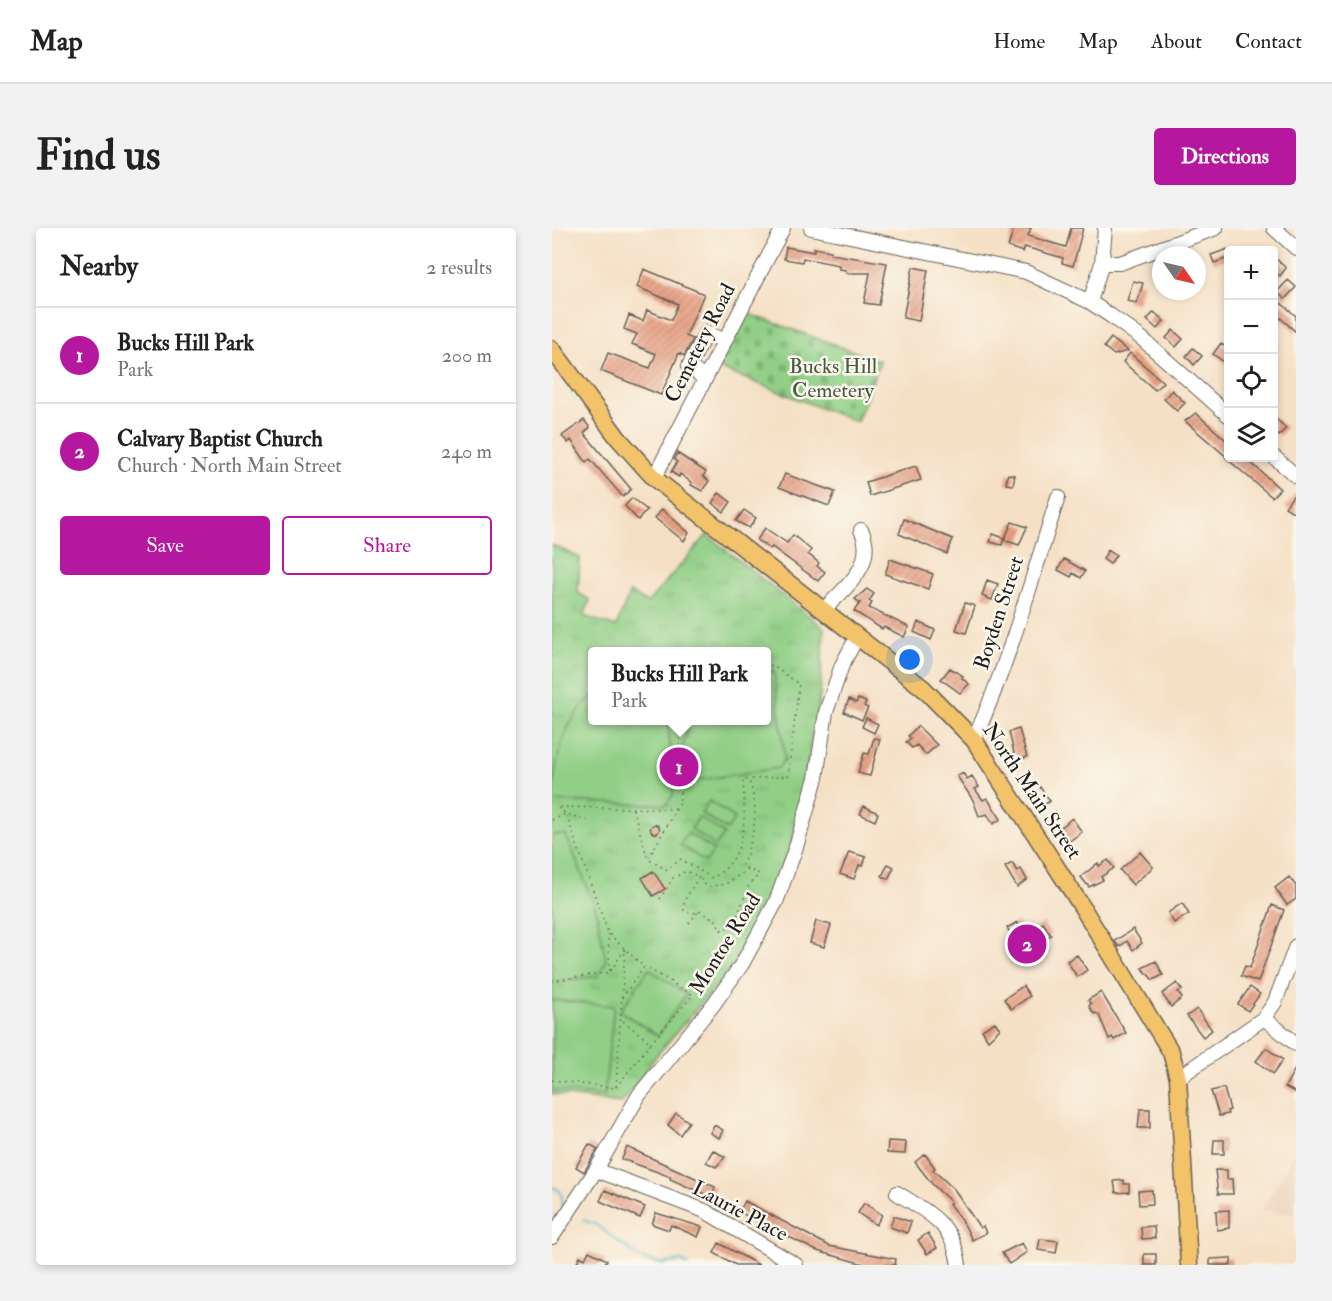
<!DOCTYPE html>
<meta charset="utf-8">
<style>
body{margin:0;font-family:"IM FELL Double Pica",serif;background:#f2f2f2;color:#222}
.controls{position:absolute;right:18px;top:18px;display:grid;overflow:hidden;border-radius:6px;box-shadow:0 3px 9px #0003}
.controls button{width:54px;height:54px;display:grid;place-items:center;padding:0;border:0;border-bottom:2px solid #e0e0e0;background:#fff;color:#222;font:30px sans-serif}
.compass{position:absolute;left:600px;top:18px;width:54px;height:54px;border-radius:50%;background:#fff;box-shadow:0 3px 9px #0003;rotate:124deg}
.you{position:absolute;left:358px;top:432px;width:21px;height:21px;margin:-15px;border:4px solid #fff;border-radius:50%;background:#1a73e8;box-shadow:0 0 0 9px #1a73e833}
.badge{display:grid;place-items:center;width:39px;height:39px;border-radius:50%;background:#b5179e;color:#fff;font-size:20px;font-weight:700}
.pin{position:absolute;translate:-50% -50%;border:3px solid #fff;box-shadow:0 2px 6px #0006}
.popup{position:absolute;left:36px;top:419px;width:183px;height:78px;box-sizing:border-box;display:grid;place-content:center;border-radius:6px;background:#fff;filter:drop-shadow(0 2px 4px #0005);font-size:20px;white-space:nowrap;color:#767676}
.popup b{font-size:22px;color:#222}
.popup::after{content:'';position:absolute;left:50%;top:100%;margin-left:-12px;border:12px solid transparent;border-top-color:#fff}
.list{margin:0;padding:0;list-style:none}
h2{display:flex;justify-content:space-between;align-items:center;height:78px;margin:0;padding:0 24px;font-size:26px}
h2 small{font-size:20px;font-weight:400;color:#767676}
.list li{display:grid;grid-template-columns:39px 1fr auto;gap:18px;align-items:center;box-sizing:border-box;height:96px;padding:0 24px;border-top:2px solid #e0e0e0}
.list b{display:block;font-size:22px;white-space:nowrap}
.list p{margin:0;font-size:20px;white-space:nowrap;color:#767676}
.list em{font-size:20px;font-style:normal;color:#767676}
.actions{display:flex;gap:12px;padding:18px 24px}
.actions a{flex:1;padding:14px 0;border:2px solid #b5179e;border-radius:6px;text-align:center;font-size:21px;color:#b5179e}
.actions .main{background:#b5179e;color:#fff}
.icon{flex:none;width:33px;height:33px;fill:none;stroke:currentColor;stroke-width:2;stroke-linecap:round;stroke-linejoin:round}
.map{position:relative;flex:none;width:744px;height:1037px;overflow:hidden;border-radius:6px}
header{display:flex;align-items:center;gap:36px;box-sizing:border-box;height:84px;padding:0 30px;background:#fff;border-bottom:2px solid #e0e0e0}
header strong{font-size:28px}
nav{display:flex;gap:33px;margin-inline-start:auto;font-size:21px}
.intro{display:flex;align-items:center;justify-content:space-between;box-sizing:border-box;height:144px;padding:0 36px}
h1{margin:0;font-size:42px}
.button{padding:15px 27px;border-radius:6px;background:#b5179e;color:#fff;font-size:21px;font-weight:700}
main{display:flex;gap:36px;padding:0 36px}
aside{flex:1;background:#fff;border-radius:6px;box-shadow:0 3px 9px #0003}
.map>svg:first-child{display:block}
</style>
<header>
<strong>Map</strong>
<nav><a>Home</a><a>Map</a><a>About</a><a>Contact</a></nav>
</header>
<div class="intro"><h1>Find us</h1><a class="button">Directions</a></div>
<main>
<aside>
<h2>Nearby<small>2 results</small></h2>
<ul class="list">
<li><span class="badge">1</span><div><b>Bucks Hill Park</b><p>Park</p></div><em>200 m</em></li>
<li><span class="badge">2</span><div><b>Calvary Baptist Church</b><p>Church · North Main Street</p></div><em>240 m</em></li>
</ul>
<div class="actions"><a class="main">Save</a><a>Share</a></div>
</aside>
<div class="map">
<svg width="744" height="1037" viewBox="0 0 744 1037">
<defs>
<pattern id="cemetery-stones" width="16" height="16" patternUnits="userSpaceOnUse" patternTransform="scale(1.5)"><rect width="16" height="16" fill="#91cf86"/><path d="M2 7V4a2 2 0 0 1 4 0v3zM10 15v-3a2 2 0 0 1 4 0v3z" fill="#7cb173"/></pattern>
<pattern id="park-tufts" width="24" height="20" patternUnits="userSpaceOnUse" patternTransform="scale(1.5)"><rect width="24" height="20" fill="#91cf86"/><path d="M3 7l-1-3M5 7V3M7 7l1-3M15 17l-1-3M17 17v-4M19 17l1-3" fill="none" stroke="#7cb173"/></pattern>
<pattern id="building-hatch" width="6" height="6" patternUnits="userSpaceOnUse" patternTransform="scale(1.5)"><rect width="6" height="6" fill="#e7a185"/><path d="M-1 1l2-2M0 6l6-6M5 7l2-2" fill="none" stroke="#c68a72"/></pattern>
</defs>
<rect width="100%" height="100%" fill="#fbf7ec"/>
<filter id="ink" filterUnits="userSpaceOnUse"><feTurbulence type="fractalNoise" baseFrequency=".0167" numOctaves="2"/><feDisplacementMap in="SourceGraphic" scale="12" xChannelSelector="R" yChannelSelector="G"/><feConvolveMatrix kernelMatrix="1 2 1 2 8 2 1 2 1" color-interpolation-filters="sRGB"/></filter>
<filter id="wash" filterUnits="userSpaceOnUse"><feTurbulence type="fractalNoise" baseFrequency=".008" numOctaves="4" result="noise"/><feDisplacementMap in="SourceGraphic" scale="24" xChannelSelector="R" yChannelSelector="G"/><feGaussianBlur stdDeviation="1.35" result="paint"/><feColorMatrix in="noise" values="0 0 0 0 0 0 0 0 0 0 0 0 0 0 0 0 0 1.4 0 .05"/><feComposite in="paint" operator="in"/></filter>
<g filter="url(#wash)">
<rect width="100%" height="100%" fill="#f5e0c5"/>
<path fill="#edd1ba" d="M744 922V986L710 982Z"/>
<path fill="url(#cemetery-stones)" stroke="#567651" stroke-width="1.5" d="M192 84 328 133 305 194 166 140Z"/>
<path fill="url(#park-tufts)" stroke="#567651" stroke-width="1.5" fill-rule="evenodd" d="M155 307 272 400 268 467 241 612 194 723 104 828 70 875 0 866V317L28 330 26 365 38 372 32 388 64 399 78 364 95 375ZM40 424H214V492H40Z"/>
<path fill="#91cf86" stroke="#567651" stroke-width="1.5" d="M214 442 222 443 233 531 226 540 134 554C126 528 130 517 139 493L214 492Z
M40 469V492L116 493 121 567 114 577 1 573C1 538 11 492 40 469Z
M157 573 183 590 175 602 149 585Z
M147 589 172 606 164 618 139 601Z
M136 605 162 622 154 634 128 617Z
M0 607H14L44 681 54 733 46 748 0 754Z
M97 741 134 766 106 808 68 783Z
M0 772 62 778 52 868 0 862Z"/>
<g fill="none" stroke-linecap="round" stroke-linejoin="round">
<path stroke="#47b3c4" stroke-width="2" d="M0 959 7 962 10 968 9 977 12 978
M31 992 43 996 88 1030 111 1036 129 1033 137 1037"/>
</g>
<g id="blocks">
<path fill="url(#building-hatch)" d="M462 0H479L476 8 514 19 519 0H531L521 38 510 35 511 30 473 19 471 24 456 19Z
M234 19 262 24V20L279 23 278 26 335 35 327 77 312 75 318 45H294V42L287 41V37L251 30 250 34 232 31Z
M676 21V30L662 35 659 27Z
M722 29 734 40 728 48 722 43Z
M361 39 376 42 367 93 351 90Z
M92 41 152 66 134 108 141 111 132 128 127 125 109 167 49 143 56 125 98 140 104 126 80 116 85 106 72 101 77 87 91 93 95 82 119 92 126 76 85 59Z
M736 52 744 59 733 71 725 64Z
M581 53 591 55 585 75 575 73Z
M729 75 744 88V104L722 84Z
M602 84 612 93 605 101 595 92Z
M621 102 631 111 624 119 614 110Z
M559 110 576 123 562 127 552 119Z
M669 115 676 121V137L661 126Z
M641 120 650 128 642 137 634 128Z
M578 125 611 154 603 162 571 134Z
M620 162 633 175 625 183 612 171Z
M644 185 676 214V230L633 193Z
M722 189 734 200 727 208 722 203Z
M32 192 38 200 32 205 79 261 71 269 38 231 34 234 19 212 16 215 10 208Z
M125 225 154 244 151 248 157 253 150 263 139 257 140 255 128 246 127 249 119 244 125 234 122 231Z
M674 230H694L728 261 720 269Z
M364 238 369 252 318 268 314 254Z
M233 246 283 264 277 278 227 259Z
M456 246 463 247 461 257 454 256Z
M744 264V286L733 279Z
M167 265 179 274 172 284 160 275Z
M80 270 95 282 86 292 73 278Z
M110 281 137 305 132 313 103 290Z
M192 282 204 290 197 300 184 293Z
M352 291 401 311 395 326 347 306Z
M460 294 475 299 467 317 452 312Z
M213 300 235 315 241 307 259 322 256 326 267 335 265 338 273 344 266 353 220 319 218 321 205 312Z
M441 306 452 310 450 317 438 314Z
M556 322 564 327 558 336 551 331Z
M338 331 381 346 376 361 333 346Z
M512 331 533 343 529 350 521 345 519 349 506 342Z
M435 352 446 356 440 372 430 368Z
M315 361 322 366 317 373 320 375 317 380 357 399 352 409 332 399 330 401 302 383 308 375 303 371Z
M413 375 423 378 414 405 404 402Z
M366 394 383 402 379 412 362 404Z
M398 440 411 448 410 450 417 456 408 465 389 451Z
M297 471 304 475 306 471 314 474 312 478 316 480 310 492 292 484Z
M314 490 326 496 322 505 310 499Z
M366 498 385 517 374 527 365 517 360 520 354 514 359 510 356 508Z
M467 501 475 529 464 533 457 504Z
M322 510 328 511 318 548 306 545 312 525 317 526Z
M411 545 415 551 420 548 427 559 423 561 431 572 435 570 449 591 441 596 435 586 427 588 421 572 405 548Z
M485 555 498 573 490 578 476 561Z
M312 578 326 585 323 593 308 586Z
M520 590 530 604 516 614 513 610 510 613 504 604Z
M98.5 601a4.5 4.5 0 1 1 9 0a4.5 4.5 0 1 1-9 0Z
M297 624 314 629 311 638 307 637 302 651 288 646Z
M588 624 601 639 581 657 568 642Z
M556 632 562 640 549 649 551 652 537 659 529 649 546 635 547 638Z
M460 635 465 643 469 641 475 652 465 659 453 639Z
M336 636 342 639 336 651 330 648Z
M101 643 113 661 101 668 90 650Z
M737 649 744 658V671L735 677 723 660Z
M630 675 637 686 622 695 616 685Z
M720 677 732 682 706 754 689 748 693 738 698 740Z
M264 693 279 697 272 719 258 715Z
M465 694 474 706 491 695 499 707 472 725 455 700Z
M581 701 590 715 581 722 575 713 567 719 563 713Z
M525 727 535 742 525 749 515 733Z
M604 733 611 747 601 752 590 740Z
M625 755 630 762 626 764 630 770 619 779 610 766Z
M471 758 478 768 459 781 452 771Z
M698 759 708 766 696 783 686 776Z
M549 764 574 805 562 812 560 809 557 811 547 787 544 785 542 786 537 778 539 776 536 772Z
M645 781 660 802 651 809 635 788Z
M443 794 448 801 436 812 430 802Z
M714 820 731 832 721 846 704 833Z
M744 839V865L733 859Z
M672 860 678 882 675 883 676 886 667 888 659 863Z
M588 881H598V900H586Z
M124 885 137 894 128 907 116 897Z
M162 897 171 902 167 910 158 905Z
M662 912H672V926H661Z
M336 913 354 914 353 926 335 925Z
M37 916 46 921 32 944 24 939Z
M75 919 163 959 159 969 118 951 119 949 70 931Z
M161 922 173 929 164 939 154 934Z
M373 926 383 940 381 942 402 961 428 1000 431 998 434 1005 420 1012 411 994 397 976 399 974 381 957 363 934Z
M663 942H675V951H680L681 966H666Z
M572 952V956H577V964L564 965 562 953Z
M53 962 93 979 88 990 48 973Z
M600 962 601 976 587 977 586 963Z
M193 973 277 1018 344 1031 343 1037H315L265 1023 187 984Z
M312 975 330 987 324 997 306 985Z
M677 982V1000L665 1002 664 983Z
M104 985 150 999 146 1009 119 997 117 1002 100 996Z
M342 988 359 994 355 1005 338 999Z
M602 998 603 1010 590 1011 589 999Z
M376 1005 385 1020 375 1026 366 1012Z
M488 1011 506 1013 504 1025 486 1022Z
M167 1015 183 1024 207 1037H184L162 1025Z
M470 1015 475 1024 457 1036 450 1025Z
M37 1023 55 1032 52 1037H24L28 1028 33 1031Z
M592 1026H604V1037H592Z
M679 1030V1037H658V1031Z"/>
</g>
</g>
<g filter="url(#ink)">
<use href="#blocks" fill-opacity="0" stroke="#686157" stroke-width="1.5"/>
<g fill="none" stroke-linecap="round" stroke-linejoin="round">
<defs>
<path id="minor" d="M259 0 474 44 538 74 559 88 588 109 676 187
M722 0 744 20
M550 35H568L664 0
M538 74 550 35 553 0
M153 151 137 138 154 105 173 113
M722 229 744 248
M102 250 231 0
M271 382C293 361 326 335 309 302
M422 512C457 433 480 351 506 269
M712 790 744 816
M626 850 712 790 723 774 744 718
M44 942 153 983 244 1037
M345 965C378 986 401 995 407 1037
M0 1009 44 942 87 867 161 777 190 736 224 674 244 619 264 550 274 484 290 437 305 409"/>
<path id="major" d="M0 121 66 210 102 250 371 460 422 512 527 674 619 824 626 850 637 1037"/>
</defs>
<use href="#minor" stroke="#686157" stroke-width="16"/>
<use href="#major" stroke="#686157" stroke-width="19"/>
<path stroke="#686157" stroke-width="1.5" stroke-dasharray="1.5 4.5" stroke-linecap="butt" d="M128 492V575L96 631 115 642 129 631 160 650C197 630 193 589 191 552L236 548 247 456 221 438 214 437
M81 581 96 631
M0 592 14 586 37 593
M195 641 190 638C202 609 208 583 197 553
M108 671 121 650 134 643 147 649 132 673V682L140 686 147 683 164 692 169 702 182 697 197 657 207 646 196 641 174 656 155 659 147 649
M137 695 146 684
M97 741 141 767 99 815
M0 753 58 744 56 706
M70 770 92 739 56 705 14 586 5 579 124 581
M0 852 64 860 73 721 58 744
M64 859 99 815 70 792"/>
<use href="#minor" stroke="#fff" stroke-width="14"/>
<use href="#major" stroke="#f2c36a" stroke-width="16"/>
</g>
</g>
<g text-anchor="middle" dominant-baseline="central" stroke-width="5" stroke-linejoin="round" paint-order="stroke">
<g font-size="21" fill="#1c1c1c" stroke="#fbf7ec">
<text transform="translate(148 115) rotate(-63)">Cemetery Road</text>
<text transform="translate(447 385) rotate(-72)">Boyden Street</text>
<text transform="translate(480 563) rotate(56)">North Main Street</text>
<text transform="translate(173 716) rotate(-58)">Montoe Road</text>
<text transform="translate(188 983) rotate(28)">Laurie Place</text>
</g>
<g font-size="21" fill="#455b41" stroke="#fbf7ec">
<text x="281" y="138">Bucks Hill<tspan x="281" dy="24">Cemetery</tspan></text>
</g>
</g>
</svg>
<div class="controls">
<button>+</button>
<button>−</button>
<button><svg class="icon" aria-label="locate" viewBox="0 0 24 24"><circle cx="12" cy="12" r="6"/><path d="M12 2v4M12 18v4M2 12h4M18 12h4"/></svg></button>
<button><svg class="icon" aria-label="layers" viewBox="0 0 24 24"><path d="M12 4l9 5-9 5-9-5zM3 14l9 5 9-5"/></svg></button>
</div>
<svg class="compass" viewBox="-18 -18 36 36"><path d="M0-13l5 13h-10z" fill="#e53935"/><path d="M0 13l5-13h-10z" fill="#767676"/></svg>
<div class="you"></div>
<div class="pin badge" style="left:127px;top:539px">1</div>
<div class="popup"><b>Bucks Hill Park</b>Park</div>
<div class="pin badge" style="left:475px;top:716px">2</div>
</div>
</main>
